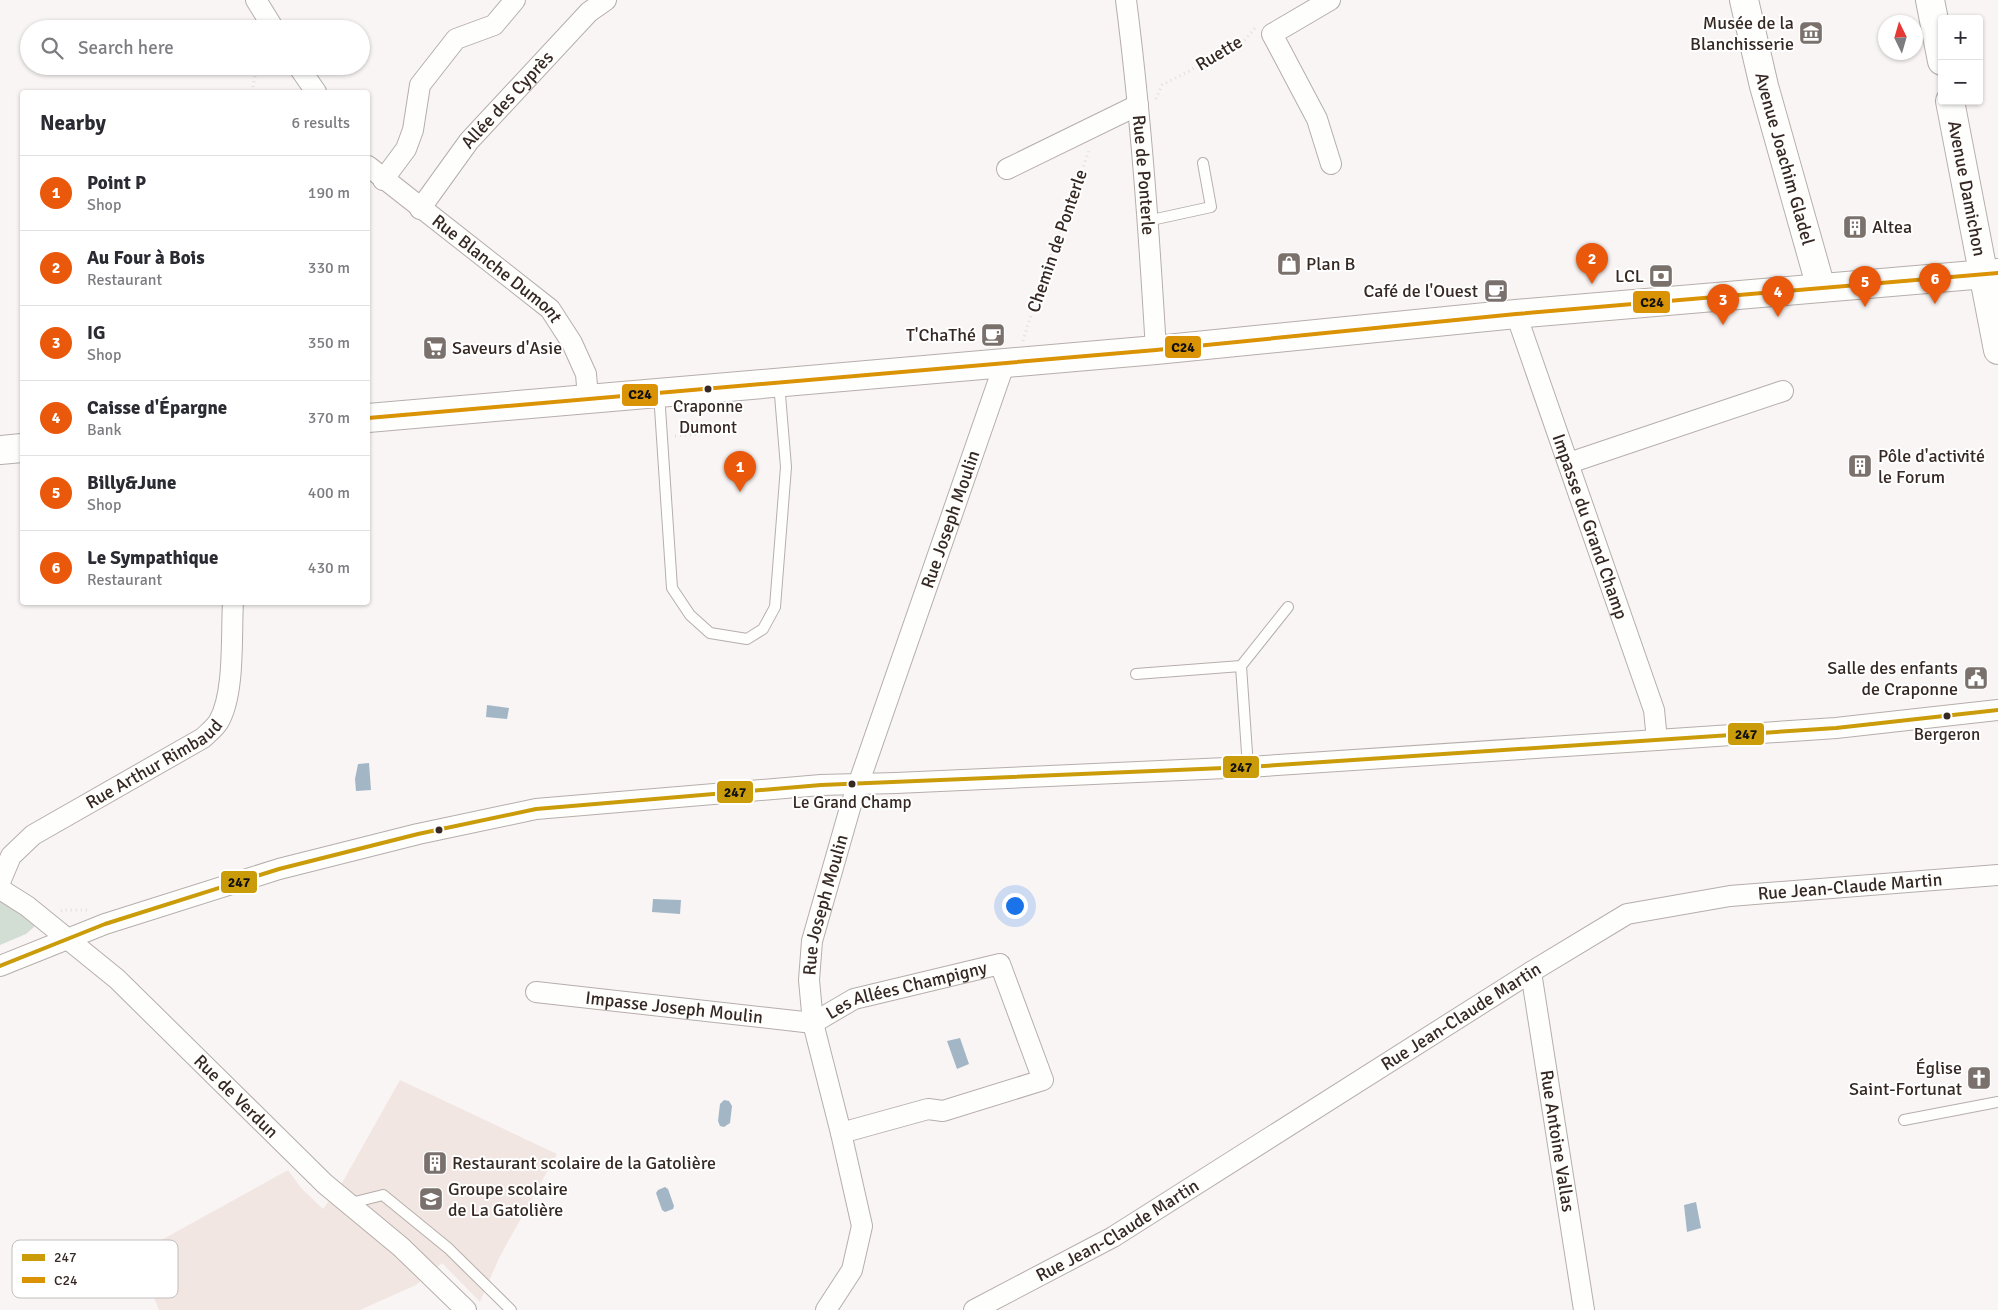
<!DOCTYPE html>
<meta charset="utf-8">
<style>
body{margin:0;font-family:Signika,sans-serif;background:#f7f7f7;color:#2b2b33}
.controls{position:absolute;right:15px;top:15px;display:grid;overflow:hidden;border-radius:5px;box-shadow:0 1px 4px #0004}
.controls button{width:45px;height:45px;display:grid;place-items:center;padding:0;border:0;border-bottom:1px solid #e1e1e2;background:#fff;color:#2b2b33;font:25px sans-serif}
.compass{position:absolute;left:1878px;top:15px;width:45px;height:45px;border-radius:50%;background:#fff;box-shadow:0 1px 4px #0004;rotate:355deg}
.you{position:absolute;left:1014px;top:905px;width:18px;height:18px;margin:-12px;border:4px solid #fff;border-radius:50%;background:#1a73e8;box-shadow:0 0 0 8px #1a73e833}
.badge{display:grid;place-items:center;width:32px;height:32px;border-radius:50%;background:#ea580c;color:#fff;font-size:16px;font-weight:700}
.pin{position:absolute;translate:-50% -41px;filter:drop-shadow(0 1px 2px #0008)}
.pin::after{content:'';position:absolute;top:26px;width:18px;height:15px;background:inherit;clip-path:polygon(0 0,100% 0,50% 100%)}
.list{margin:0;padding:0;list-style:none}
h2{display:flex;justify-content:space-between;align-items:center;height:65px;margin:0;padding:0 20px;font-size:21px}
h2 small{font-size:16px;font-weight:400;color:#7c7c81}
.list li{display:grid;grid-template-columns:32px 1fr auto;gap:15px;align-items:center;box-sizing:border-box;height:75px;padding:0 20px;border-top:1px solid #e1e1e2}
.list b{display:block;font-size:19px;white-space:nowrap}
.list p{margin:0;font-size:16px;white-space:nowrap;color:#7c7c81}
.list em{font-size:16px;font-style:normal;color:#7c7c81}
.icon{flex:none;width:28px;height:28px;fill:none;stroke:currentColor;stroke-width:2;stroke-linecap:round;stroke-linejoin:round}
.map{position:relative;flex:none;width:1998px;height:1310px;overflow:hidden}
.search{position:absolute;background:#fff;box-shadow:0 1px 4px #0004;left:20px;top:20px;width:350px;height:55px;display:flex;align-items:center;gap:12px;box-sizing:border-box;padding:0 18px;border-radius:28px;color:#7c7c81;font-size:19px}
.panel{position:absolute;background:#fff;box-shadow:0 1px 4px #0004;left:20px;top:90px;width:350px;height:515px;border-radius:5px}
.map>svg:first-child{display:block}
</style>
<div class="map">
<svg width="1998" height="1310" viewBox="0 0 1998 1310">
<rect width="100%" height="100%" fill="#f9f5f4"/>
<path fill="#f2e6e2" d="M400 1080 557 1154 499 1258 480 1302 442 1263 416 1285 360 1310H159L136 1254 288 1170 301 1188 323 1209 342 1183Z"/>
<path fill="#d2ded4" d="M0 902 17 910 35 926 26 934 0 945Z"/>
<path fill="#a2b6c6" d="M487 705 509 708 507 719 486 717Z
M369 763 371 790 356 791 355 779 358 764Z
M653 899 681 900 680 914 652 912Z
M960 1038 969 1064 957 1069 947 1041Z
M724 1100 729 1101 732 1106 730 1123 724 1127 720 1126 718 1121 720 1104Z
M665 1187 668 1189 674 1206 673 1209 665 1212 662 1210 656 1193 658 1190Z
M1696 1202 1701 1228 1687 1232 1684 1205Z"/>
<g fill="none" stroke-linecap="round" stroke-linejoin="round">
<defs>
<path id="lane" d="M1147 221 1211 207 1203 163
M659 393 672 588 690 615 710 633 747 639 763 629 775 607 786 467 779 383
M1136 674 1241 666
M1248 767 1241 666 1288 607
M1904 1120 1998 1102
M347 1204 383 1195 448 1248 511 1310"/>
<g id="street">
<path d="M256 0 274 29"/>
<path id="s1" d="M1126 0C1141 116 1149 233 1156 350"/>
<path d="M1330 0 1272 34 1317 119 1331 164"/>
<path d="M298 66 316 92"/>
<path id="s2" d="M368 166 550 309 572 343 586 374 588 398"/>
<path d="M1007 169 1138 105"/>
<path d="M383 180 406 149 413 130 420 85 456 39 494 25 515 0"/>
<path id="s3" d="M420 209 469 141 589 12 606 0"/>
<path id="s4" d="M1516 314 1654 710 1657 740"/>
<path d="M1569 463 1783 391"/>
<path id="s5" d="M0 882 11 856 33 835 203 738C208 733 215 728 219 721 235 693 231 635 233 602"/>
<path id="s6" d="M0 889 27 906 117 979 325 1184 401 1247 466 1310"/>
<path d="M0 966 105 924 279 869 418 834 536 809 821 785 896 783 1248 767 1657 740 1836 728 1998 710"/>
<path id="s7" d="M1531 972 1584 1310"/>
<path id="s8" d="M536 992 813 1023 854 999 1000 964 1043 1080 943 1111 928 1109 841 1133"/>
<path id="s9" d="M826 1310 852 1270 862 1226 841 1133 813 1023 809 980 812 941 850 808 1005 362"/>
<path id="s10" d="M974 1310 1113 1237 1531 972 1627 914 1730 896 1998 875"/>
</g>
<g id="secondary">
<path id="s11" d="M1744 0 1764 86 1821 288"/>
<path d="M1930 0 1942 61"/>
<path id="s12" d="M1950 101 1998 350"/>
<path d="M368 418 1156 350 1516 314 1998 273"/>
<path d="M0 450 22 448"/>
</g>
</defs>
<use href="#lane" stroke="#b6aeab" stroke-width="12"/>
<use href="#street" stroke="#b6aeab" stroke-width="22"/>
<use href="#secondary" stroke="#b6aeab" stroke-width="30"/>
<path stroke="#e0dede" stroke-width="3" stroke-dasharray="1 4" stroke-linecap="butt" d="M252 92 257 66
M1156 99 1162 85 1191 70 1218 52 1230 50 1243 42 1255 28
M1023 341 1041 283 1090 148
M675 436 712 433
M61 911 63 910H87"/>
<use href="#lane" stroke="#fefefd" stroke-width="10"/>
<use href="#street" stroke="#fefefd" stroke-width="20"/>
<use href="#secondary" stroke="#fefefd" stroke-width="28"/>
<defs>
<path id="bus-1" d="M0 966 105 924 279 869 418 834 536 809 821 785 1248 767 1836 728 1998 710"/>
<path id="bus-2" d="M368 418 1156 350 1516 314 1998 273"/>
</defs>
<use href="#bus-1" stroke="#fff" stroke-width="8"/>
<use href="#bus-2" stroke="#fff" stroke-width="8"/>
<use href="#bus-1" stroke="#cb9c09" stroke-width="4"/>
<use href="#bus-2" stroke="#da9305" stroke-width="4"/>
</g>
<defs>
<symbol id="museum-square" viewBox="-11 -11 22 22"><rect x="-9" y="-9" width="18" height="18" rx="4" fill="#7a706c" stroke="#fff"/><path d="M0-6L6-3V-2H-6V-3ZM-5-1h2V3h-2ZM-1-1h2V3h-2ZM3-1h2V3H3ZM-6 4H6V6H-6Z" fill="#fff"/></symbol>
<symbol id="building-square" viewBox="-11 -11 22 22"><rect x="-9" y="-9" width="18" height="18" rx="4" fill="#7a706c" stroke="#fff"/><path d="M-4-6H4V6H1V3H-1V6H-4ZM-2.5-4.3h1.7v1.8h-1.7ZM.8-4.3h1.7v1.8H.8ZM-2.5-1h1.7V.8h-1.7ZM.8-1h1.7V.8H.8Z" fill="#fff"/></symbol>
<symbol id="shop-square" viewBox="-11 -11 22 22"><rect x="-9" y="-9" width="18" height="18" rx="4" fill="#7a706c" stroke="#fff"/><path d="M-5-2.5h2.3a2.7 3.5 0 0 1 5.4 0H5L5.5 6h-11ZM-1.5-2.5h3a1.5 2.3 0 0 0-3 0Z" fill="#fff"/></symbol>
<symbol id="bank-square" viewBox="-11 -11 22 22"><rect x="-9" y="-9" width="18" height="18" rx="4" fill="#7a706c" stroke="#fff"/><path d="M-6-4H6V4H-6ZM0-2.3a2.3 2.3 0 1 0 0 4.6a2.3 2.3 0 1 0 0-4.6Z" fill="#fff"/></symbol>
<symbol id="cafe-square" viewBox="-11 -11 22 22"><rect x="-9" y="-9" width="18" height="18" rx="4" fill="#7a706c" stroke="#fff"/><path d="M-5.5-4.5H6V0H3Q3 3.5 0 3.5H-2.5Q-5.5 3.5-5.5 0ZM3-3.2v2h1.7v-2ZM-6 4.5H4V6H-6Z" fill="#fff"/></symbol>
<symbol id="supermarket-square" viewBox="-11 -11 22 22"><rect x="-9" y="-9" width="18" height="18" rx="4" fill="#7a706c" stroke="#fff"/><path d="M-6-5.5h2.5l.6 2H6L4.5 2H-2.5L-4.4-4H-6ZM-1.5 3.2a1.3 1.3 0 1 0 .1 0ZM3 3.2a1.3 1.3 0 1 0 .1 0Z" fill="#fff"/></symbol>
<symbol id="civic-square" viewBox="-11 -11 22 22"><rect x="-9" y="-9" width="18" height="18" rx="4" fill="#7a706c" stroke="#fff"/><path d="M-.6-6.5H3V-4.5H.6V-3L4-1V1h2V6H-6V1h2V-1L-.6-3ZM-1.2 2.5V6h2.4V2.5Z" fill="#fff"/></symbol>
<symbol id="church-square" viewBox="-11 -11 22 22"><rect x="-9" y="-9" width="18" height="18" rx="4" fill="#7a706c" stroke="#fff"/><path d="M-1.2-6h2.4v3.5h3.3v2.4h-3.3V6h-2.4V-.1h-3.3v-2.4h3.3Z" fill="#fff"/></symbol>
<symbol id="school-square" viewBox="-11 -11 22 22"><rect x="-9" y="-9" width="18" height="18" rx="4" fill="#7a706c" stroke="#fff"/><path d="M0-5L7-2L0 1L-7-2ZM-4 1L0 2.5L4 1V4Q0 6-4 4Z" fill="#fff"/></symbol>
</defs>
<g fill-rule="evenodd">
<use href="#museum-square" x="1797" y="19" width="28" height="28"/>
<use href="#building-square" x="1841" y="213" width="28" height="28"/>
<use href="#shop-square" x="1275" y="250" width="28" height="28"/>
<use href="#bank-square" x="1647" y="262" width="28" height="28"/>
<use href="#cafe-square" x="1482" y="277" width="28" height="28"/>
<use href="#cafe-square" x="979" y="321" width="28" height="28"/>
<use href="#supermarket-square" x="421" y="334" width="28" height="28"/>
<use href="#building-square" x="1846" y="452" width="28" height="28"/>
<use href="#civic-square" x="1962" y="664" width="28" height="28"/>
<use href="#church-square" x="1965" y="1064" width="28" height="28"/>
<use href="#building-square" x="421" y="1149" width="28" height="28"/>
<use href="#school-square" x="417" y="1185" width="28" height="28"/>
</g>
<g fill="#362823" stroke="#fff" stroke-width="2">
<circle cx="708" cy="389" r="4.5"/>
<circle cx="1947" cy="716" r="4.5"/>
<circle cx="852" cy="784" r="4.5"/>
<circle cx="439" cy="830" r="4.5"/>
</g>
<g text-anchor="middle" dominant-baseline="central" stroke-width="4" stroke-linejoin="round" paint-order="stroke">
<g font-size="17" fill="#362823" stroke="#fff">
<text x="708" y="406">Craponne<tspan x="708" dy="21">Dumont</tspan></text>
<text x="1947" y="734">Bergeron</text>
<text x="852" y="802">Le Grand Champ</text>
</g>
<g font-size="18" fill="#362823" stroke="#fff" text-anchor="end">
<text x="1794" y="23">Musée de la<tspan x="1794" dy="21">Blanchisserie</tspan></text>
<text x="1872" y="227" text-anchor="start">Altea</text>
<text x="1306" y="264" text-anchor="start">Plan B</text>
<text x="1644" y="276">LCL</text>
<text x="1478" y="291">Café de l'Ouest</text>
<text x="976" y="335">T'ChaThé</text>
<text x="452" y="348" text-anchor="start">Saveurs d'Asie</text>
<text x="1878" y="456" text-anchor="start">Pôle d'activité<tspan x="1878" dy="21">le Forum</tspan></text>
<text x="1958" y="668">Salle des enfants<tspan x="1958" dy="21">de Craponne</tspan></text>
<text x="1962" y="1068">Église<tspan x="1962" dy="21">Saint-Fortunat</tspan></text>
<text x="452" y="1163" text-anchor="start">Restaurant scolaire de la Gatolière</text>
<text x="448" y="1189" text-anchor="start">Groupe scolaire<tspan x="448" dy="21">de La Gatolière</tspan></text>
</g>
<g font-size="18" fill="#362823" stroke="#fff">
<text transform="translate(1219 53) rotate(-31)">Ruette</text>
<text stroke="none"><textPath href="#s3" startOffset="140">Allée des Cyprès</textPath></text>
<text stroke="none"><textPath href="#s11" startOffset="164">Avenue Joachim Gladel</textPath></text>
<text stroke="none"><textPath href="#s1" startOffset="176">Rue de Ponterle</textPath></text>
<text stroke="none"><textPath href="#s12" startOffset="89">Avenue Damichon</textPath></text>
<text transform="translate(1057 241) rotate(-71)">Chemin de Ponterle</text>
<text stroke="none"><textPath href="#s2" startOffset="165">Rue Blanche Dumont</textPath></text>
<text stroke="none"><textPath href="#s9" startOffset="828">Rue Joseph Moulin</textPath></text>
<text stroke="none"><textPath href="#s4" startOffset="225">Impasse du Grand Champ</textPath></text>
<text stroke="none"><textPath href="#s5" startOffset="199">Rue Arthur Rimbaud</textPath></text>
<text stroke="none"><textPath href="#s10" startOffset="989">Rue Jean-Claude Martin</textPath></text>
<text stroke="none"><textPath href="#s9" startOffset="422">Rue Joseph Moulin</textPath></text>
<text stroke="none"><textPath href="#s8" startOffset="379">Les Allées Champigny</textPath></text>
<text stroke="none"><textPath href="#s8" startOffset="139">Impasse Joseph Moulin</textPath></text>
<text stroke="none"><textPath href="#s10" startOffset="569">Rue Jean-Claude Martin</textPath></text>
<text stroke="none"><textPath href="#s6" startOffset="315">Rue de Verdun</textPath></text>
<text stroke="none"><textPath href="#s7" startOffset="171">Rue Antoine Vallas</textPath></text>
<text stroke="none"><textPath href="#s10" startOffset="164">Rue Jean-Claude Martin</textPath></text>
</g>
</g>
<rect x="12" y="1240" width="166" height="58" rx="8" fill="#fff" stroke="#c3bebd" stroke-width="1"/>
<rect x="22" y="1254" width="23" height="7" fill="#cb9c09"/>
<rect x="22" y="1277" width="23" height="6" fill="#da9305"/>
<g font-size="14" fill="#362823">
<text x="54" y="1262">247</text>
<text x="54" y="1285">C24</text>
</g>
<g stroke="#fff" stroke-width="2">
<rect x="1632" y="290" width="39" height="24" rx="5" fill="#da9305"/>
<rect x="1164" y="335" width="38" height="24" rx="5" fill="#da9305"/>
<rect x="621" y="383" width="38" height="24" rx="5" fill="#da9305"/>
<rect x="1727" y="722" width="38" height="24" rx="5" fill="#cb9c09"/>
<rect x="1222" y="755" width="38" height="24" rx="5" fill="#cb9c09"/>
<rect x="716" y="780" width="38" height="24" rx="5" fill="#cb9c09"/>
<rect x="220" y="870" width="38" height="24" rx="5" fill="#cb9c09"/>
</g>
<g font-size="14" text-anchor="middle" font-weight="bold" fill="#111">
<text x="1652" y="307">C24</text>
<text x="1183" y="352">C24</text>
<text x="640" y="399">C24</text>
<text x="1746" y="739">247</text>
<text x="1241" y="772">247</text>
<text x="735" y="797">247</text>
<text x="239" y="887">247</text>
</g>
</svg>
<div class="controls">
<button>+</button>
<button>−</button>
</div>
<svg class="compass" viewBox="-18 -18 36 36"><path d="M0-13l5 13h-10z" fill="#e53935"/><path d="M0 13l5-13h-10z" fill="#7c7c81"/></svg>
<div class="you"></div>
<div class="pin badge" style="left:740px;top:492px">1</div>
<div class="pin badge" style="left:1592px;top:284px">2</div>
<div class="pin badge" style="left:1723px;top:325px">3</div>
<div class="pin badge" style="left:1778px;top:317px">4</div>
<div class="pin badge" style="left:1865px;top:307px">5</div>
<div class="pin badge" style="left:1935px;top:304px">6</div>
<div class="search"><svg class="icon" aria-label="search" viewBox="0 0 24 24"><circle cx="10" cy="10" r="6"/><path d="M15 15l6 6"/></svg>Search here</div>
<section class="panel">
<h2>Nearby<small>6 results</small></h2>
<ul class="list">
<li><span class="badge">1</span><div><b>Point P</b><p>Shop</p></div><em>190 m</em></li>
<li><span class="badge">2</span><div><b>Au Four à Bois</b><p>Restaurant</p></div><em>330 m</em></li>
<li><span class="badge">3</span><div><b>IG</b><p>Shop</p></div><em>350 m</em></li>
<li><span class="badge">4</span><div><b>Caisse d'Épargne</b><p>Bank</p></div><em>370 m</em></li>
<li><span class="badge">5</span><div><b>Billy&amp;June</b><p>Shop</p></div><em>400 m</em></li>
<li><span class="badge">6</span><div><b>Le Sympathique</b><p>Restaurant</p></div><em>430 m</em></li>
</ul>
</section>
</div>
